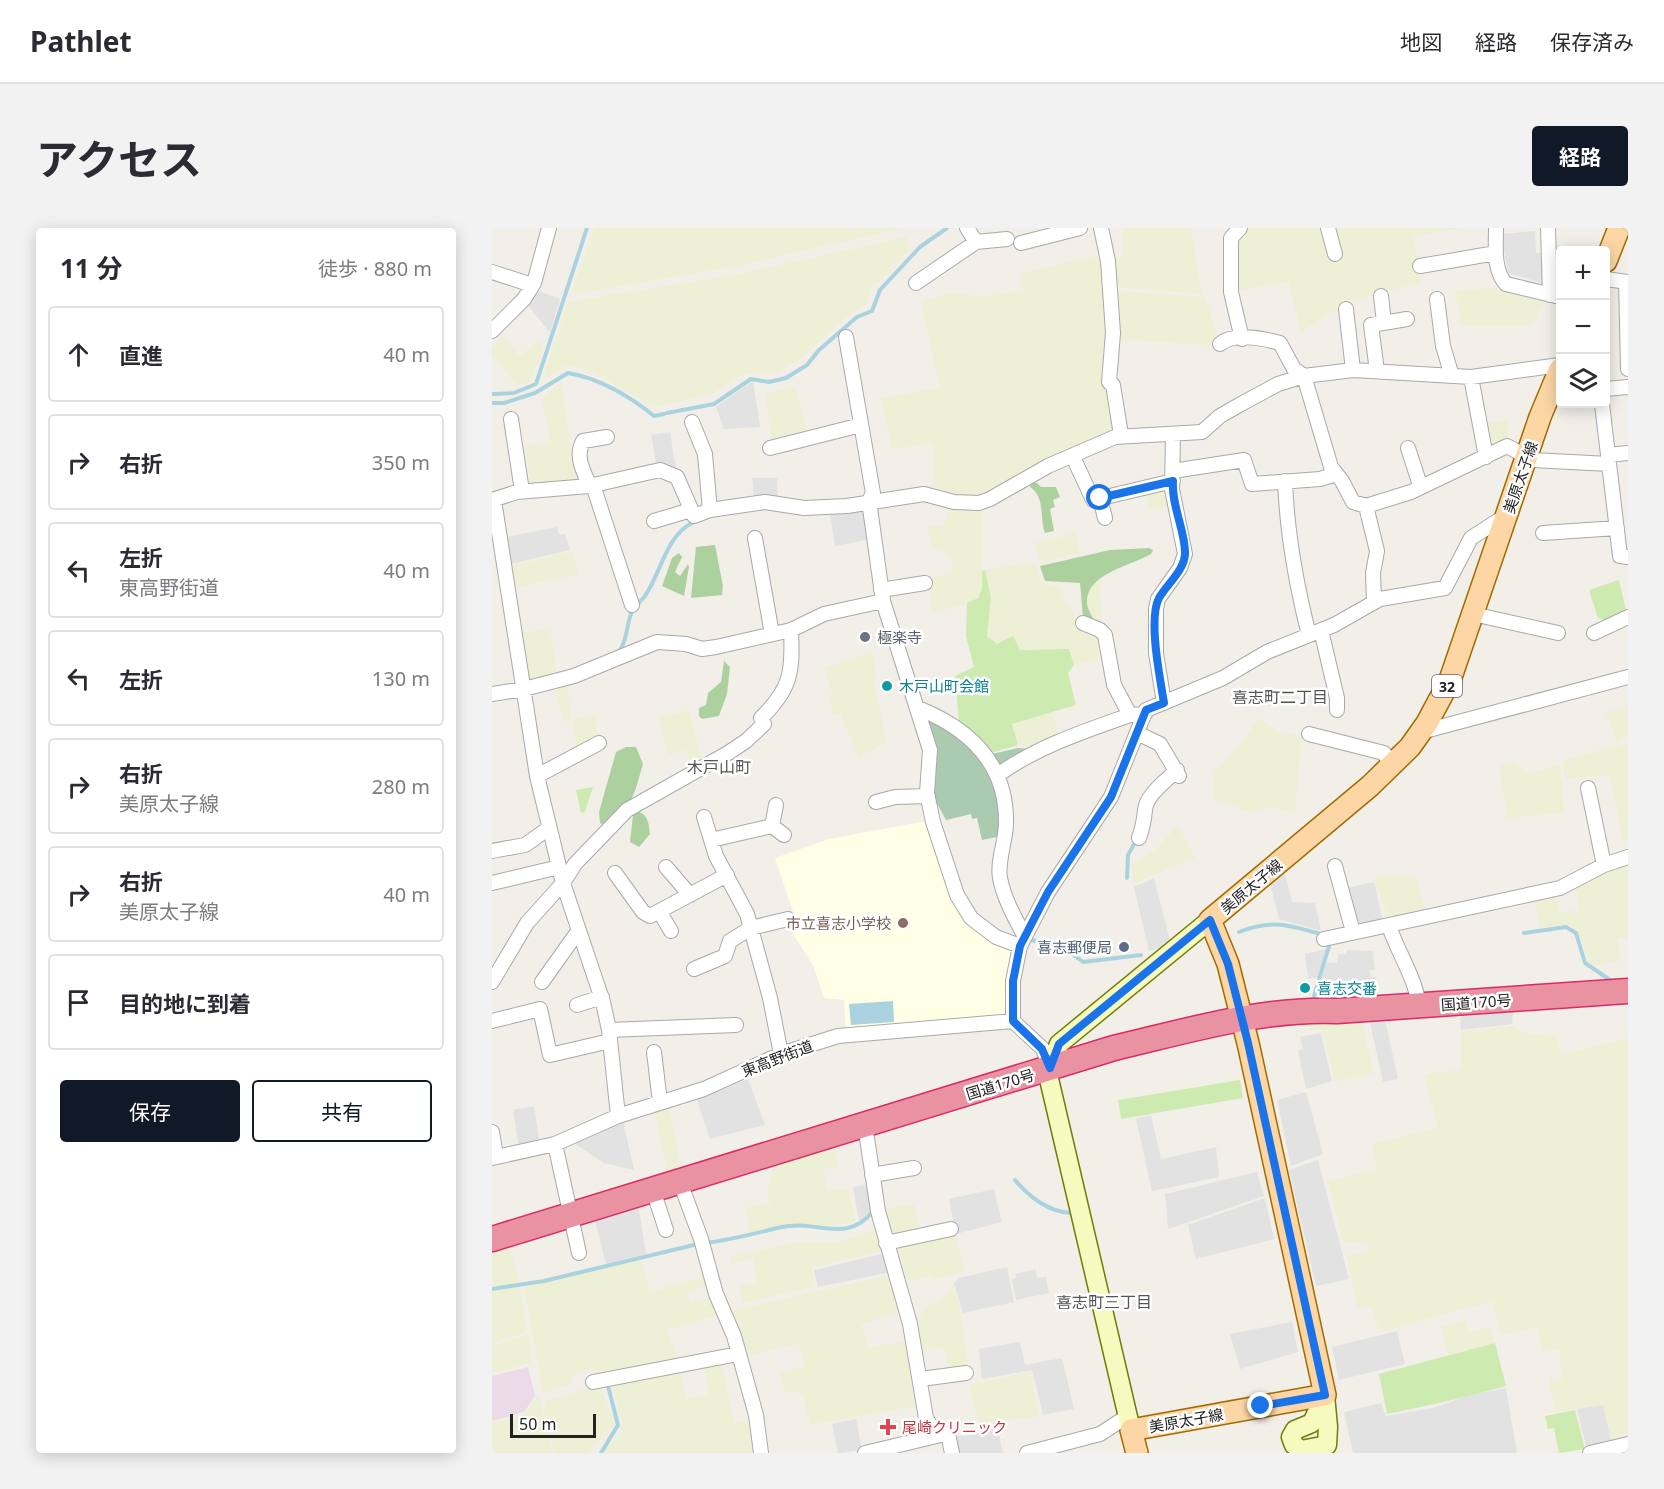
<!DOCTYPE html>
<html lang="ja">
<meta charset="utf-8">
<style>
body{margin:0;font-family:"Noto Sans","Noto Sans JP",sans-serif;background:#f2f2f3;color:#2b2b33}
.controls{position:absolute;right:18px;top:18px;display:grid;overflow:hidden;border-radius:6px;box-shadow:0 3px 15px #0003}
.controls button{width:54px;height:54px;display:grid;place-items:center;padding:0;border:0;border-bottom:2px solid #e1e1e2;background:#fff;color:#2b2b33;font:30px sans-serif}
.scale{position:absolute;left:18px;bottom:15px;width:86px;box-sizing:border-box;padding-left:6px;border:3px solid #222;border-top:0;font-size:16px;line-height:21px;white-space:nowrap;color:#222;-webkit-text-stroke:4px #fff;paint-order:stroke}
.stop{position:absolute;width:18px;height:18px;margin:-14px;border:4px solid #1a73e8;border-radius:50%;background:#fff}
.stop.end{background:#1a73e8;border-color:#fff;box-shadow:0 2px 6px #0008}
.list{margin:0;padding:0;list-style:none}
h2{display:flex;justify-content:space-between;align-items:center;height:78px;margin:0;padding:0 24px;font-size:26px}
h2 small{font-size:20px;font-weight:400;color:#7c7c81}
.list li{display:grid;grid-template-columns:39px 1fr auto;gap:18px;align-items:center;box-sizing:border-box;height:96px;margin:0 12px 12px;padding:0 12px;border:2px solid #e1e1e2;border-radius:6px}
.list b{display:block;font-size:22px;white-space:nowrap}
.list p{margin:0;font-size:20px;white-space:nowrap;color:#7c7c81}
.list em{font-size:20px;font-style:normal;color:#7c7c81}
.actions{display:flex;gap:12px;padding:18px 24px}
.actions a{flex:1;padding:14px 0;border:2px solid #111827;border-radius:6px;text-align:center;font-size:21px;color:#111827}
.actions .main{background:#111827;color:#fff}
.icon{flex:none;width:33px;height:33px;fill:none;stroke:currentColor;stroke-width:2;stroke-linecap:round;stroke-linejoin:round}
.map{position:relative;flex:none;width:1136px;height:1225px;overflow:hidden;border-radius:6px}
header{display:flex;align-items:center;gap:36px;box-sizing:border-box;height:84px;padding:0 30px;background:#fff;border-bottom:2px solid #e1e1e2}
header strong{font-size:28px}
nav{display:flex;gap:33px;margin-inline-start:auto;font-size:21px}
.intro{display:flex;align-items:center;justify-content:space-between;box-sizing:border-box;height:144px;padding:0 36px}
h1{margin:0;font-size:42px}
.button{padding:15px 27px;border-radius:6px;background:#111827;color:#fff;font-size:21px;font-weight:700}
main{display:flex;gap:36px;padding:0 36px}
aside{flex:1;background:#fff;border-radius:6px;box-shadow:0 3px 15px #0003}
.map>svg:first-child{display:block}
</style>
<header>
<strong>Pathlet</strong>
<nav><a>地図</a><a>経路</a><a>保存済み</a></nav>
</header>
<div class="intro"><h1>アクセス</h1><a class="button">経路</a></div>
<main>
<aside>
<h2>11 分<small>徒歩 · 880 m</small></h2>
<ul class="list">
<li><svg class="icon" aria-label="ahead" viewBox="0 0 24 24"><path d="M12 20V5M6 11l6-6 6 6"/></svg><div><b>直進</b></div><em>40 m</em></li>
<li><svg class="icon" aria-label="right" viewBox="0 0 24 24"><path d="M7 20v-9h11M14 6l5 5-5 5"/></svg><div><b>右折</b></div><em>350 m</em></li>
<li><svg class="icon" aria-label="left" viewBox="0 0 24 24"><path d="M17 20v-9H6M10 6l-5 5 5 5"/></svg><div><b>左折</b><p>東高野街道</p></div><em>40 m</em></li>
<li><svg class="icon" aria-label="left" viewBox="0 0 24 24"><path d="M17 20v-9H6M10 6l-5 5 5 5"/></svg><div><b>左折</b></div><em>130 m</em></li>
<li><svg class="icon" aria-label="right" viewBox="0 0 24 24"><path d="M7 20v-9h11M14 6l5 5-5 5"/></svg><div><b>右折</b><p>美原太子線</p></div><em>280 m</em></li>
<li><svg class="icon" aria-label="right" viewBox="0 0 24 24"><path d="M7 20v-9h11M14 6l5 5-5 5"/></svg><div><b>右折</b><p>美原太子線</p></div><em>40 m</em></li>
<li><svg class="icon" aria-label="arrive" viewBox="0 0 24 24"><path d="M6 21V4h12l-3 4 3 4H6"/></svg><div><b>目的地に到着</b></div></li>
</ul>
<div class="actions"><a class="main">保存</a><a>共有</a></div>
</aside>
<div class="map">
<svg width="1136" height="1225" viewBox="0 0 1136 1225">
<rect width="100%" height="100%" fill="#f2efe9"/>
<path fill="#ebdbe8" d="M36 1139 43 1168 32 1184 0 1193V1148Z"/>
<path fill="#ffffe5" d="M440 592 462 672 519 719 516 752 518 786 512 791 354 804 352 772 332 770 321 737 300 705 297 693 302 687 283 630 337 611Z"/>
<path fill="#eef0d5" d="M102 0H410L240 39 80 66 83 52 89 40Z
M633 0H699L710 66 623 59 621 32 630 28 631 5Z
M744 0H971L922 8 929 55 857 73 809 104 796 53 748 63Z
M414 9 419 20 386 55 381 56 374 77 357 87 310 130 285 145H253L220 166 168 178H161L103 146 84 139 74 138 56 150 51 149 76 74 242 47Z
M612 26 623 196 620 201 604 214 488 269 458 266 442 260V216L400 221 389 170 448 160 429 74 456 66 498 68 533 62 528 46Z
M1011 60 1055 70 1039 98H969L963 62Z
M623 63 714 69 726 114 711 117 624 111Z
M11 107 27 128 47 113 52 121 38 154 25 157 0 127V121Z
M69 153 79 218 88 254 39 258 33 217 58 214 50 170Z
M304 158 315 207 280 216 273 166Z
M1017 192 1015 218 997 223 992 196Z
M672 257 680 278 656 282V260Z
M457 281H490V362L482 374 440 385 437 361 441 350 459 346 461 336 457 326 440 320 435 299 452 297Z
M584 305 588 325 548 335 543 315Z
M81 323 86 346 23 360 19 338Z
M544 334 550 355 568 359 574 375 588 396 609 408 614 430 582 437 577 421H528L526 415 505 416 495 408 499 370 493 342Z
M608 349 610 395 602 393 595 376 598 362Z
M58 400 65 445 36 453 30 405Z
M380 424 385 450 381 451 395 514 367 529 348 486 342 487 338 471 341 469 332 440Z
M75 458 79 492 71 494 64 461Z
M1135 477 1136 507 1125 513 1114 485Z
M197 482 209 530 197 534 194 522 176 527 166 490Z
M561 484 568 513 548 520 526 517 520 496Z
M103 486 106 511 85 522 81 491Z
M767 490 785 503 807 508 809 511 803 586 785 580H772L759 584 721 571 723 543 744 521Z
M1136 515V611L1131 612 1117 547 1073 551 1071 534 1074 531Z
M1019 534 1025 535 1036 546 1068 537 1072 585 1015 590 1007 539Z
M686 597 703 630 641 656 638 636 661 624Z
M1136 633V710H1126L1129 733 1097 737 1092 719 1079 696 1047 700 1043 670 1064 666 1068 685 1087 682 1083 657Z
M885 647H922L935 684 897 693 884 655Z
M869 790 882 845 843 854 830 802H818L817 794Z
M1020 798 1033 805 1063 808 1070 826 1136 810V1218L1120 1217 1110 1177 1063 1184 1057 1150 1070 1152 1067 1121 1051 1124 1046 1099 1008 1107 1001 1073 887 1104 879 1078 866 1081 854 1028 877 1022 875 1013 852 1015 835 953 885 942 880 916 946 900 932 846 969 842V804Z
M177 879 187 925 188 943 175 942 162 883Z
M343 918 346 939 332 941 334 963 356 961 364 994 332 998 298 996 258 1007 253 980 278 975 275 960 283 936Z
M422 976 428 1004 405 1008 399 1005 394 981Z
M388 1000 393 1023 320 1040 324 1058 251 1075 247 1058 266 1054 261 1031 240 1036 238 1029 305 1014H347Z
M463 1006 473 1044 440 1052 439 1048 416 1054 415 1049 411 1050 403 1017Z
M17 1015 27 1055 0 1059V1021Z
M149 1031 158 1064 217 1048 219 1056 195 1065 198 1076 223 1068 231 1086 175 1102 186 1130 106 1148 101 1140 83 1145 78 1156 51 1165 32 1058Z
M400 1046 410 1084 369 1096 376 1119 418 1113 429 1177 318 1197 311 1168 304 1163 293 1165 288 1145 313 1138 306 1115 253 1128 240 1083Z
M28 1057 35 1104 0 1115V1061Z
M461 1057 467 1076 477 1141 458 1144 452 1120 429 1122 423 1098 432 1081 454 1067Z
M973 1092 978 1104 998 1099 1003 1115 956 1128 949 1099Z
M37 1106 39 1135 0 1145V1118Z
M230 1136 242 1195 261 1192 266 1225H108L127 1209 130 1194 119 1153 187 1140 194 1171 217 1166 212 1138Z
M538 1144 548 1188 488 1196 479 1166V1156Z
M108 1157 123 1197 96 1225H63L52 1184 53 1173Z
M47 1166 61 1225H0V1196L32 1186Z"/>
<path fill="#cdebb0" d="M493 342 499 370 495 408 505 416 521 408 528 422 577 421 582 437 576 445 584 477 520 496 526 517 498 525 467 493 463 448 482 439 474 408 475 375 486 370 490 361V343Z
M1127 352 1135 387 1113 392 1106 390 1097 362Z
M101 559 93 584 89 585 84 562Z
M748 852 751 870 629 891 626 872Z
M1003 1115 1014 1158C975 1169 935 1178 895 1186L887 1146Z
M1083 1182 1093 1221 1067 1225 1062 1200 1056 1201 1053 1188Z"/>
<path fill="#add19e" d="M540 255H545L549 259H564L568 269 561 272 563 279 558 281 562 303 553 305C547 289 554 270 538 259Z
M223 317 231 358 230 367 199 370 204 319Z
M657 320 661 322 659 326C639 338 594 345 595 375 595 381 600 387 602 393L591 389 588 355 553 353 548 338 618 322Z
M187 325 190 329 183 344 188 348 196 336 197 339 192 368 170 358 180 330Z
M232 433 238 439 235 466 227 488 210 491 207 488V480L214 477 216 465 229 454Z
M134 519H144L151 536 144 560 134 585 114 598 108 595 107 584 124 524Z
M145 583C156 586 157 596 158 606L147 619 138 614 141 587Z"/>
<path fill="#aacbaf" d="M434 488 460 500 503 545 510 608 490 612 485 590 480 591 479 586 454 592 442 570 443 525Z
M526 520 546 522 508 543 500 526Z"/>
<path fill="#e2e2e2" d="M1043 3 1044 25 1054 24 1053 56 1016 45 1012 21 1011 6Z
M44 62 68 71 58 105 35 76Z
M261 153 268 199 232 201 224 179Z
M178 204 184 242 165 240 159 207Z
M260 250H285L286 270 262 271Z
M373 281 379 311 343 318 338 285Z
M65 299 67 307 73 306 78 322 19 336 15 309Z
M792 642 800 674 823 675 829 703 787 691 777 651Z
M662 650 678 713 673 719 657 723 642 659Z
M882 654 891 693 863 699 854 660Z
M835 721 826 749 816 751 813 726Z
M855 722 881 723 883 742H878V749H884L885 764 824 768 835 734 845 735 846 726H854Z
M1021 783 1020 796 969 802 968 789Z
M892 787 906 851 891 854 877 790Z
M829 805 840 853 814 861 806 823 811 821 808 809Z
M256 851 273 897 218 911 205 872Z
M814 864 831 926 799 938 785 872Z
M42 878 48 917 27 920 21 882Z
M659 887 669 931 724 919 727 949 660 963 644 891Z
M131 894 142 942 112 935 83 916Z
M826 932 857 1051 824 1058 797 942Z
M765 944 772 968 676 1001 673 966Z
M379 956 383 980 367 993 361 959Z
M502 961 510 994 464 1006 457 971Z
M773 970 782 1011 704 1031 696 997Z
M146 976 154 1026 114 1036 102 989Z
M394 1025 399 1044 326 1059 322 1042Z
M515 1039 522 1074 471 1085 462 1055 467 1050Z
M543 1041 545 1050 554 1049 557 1065 524 1072 520 1052 524 1050 523 1046Z
M800 1094 806 1124 748 1141 738 1106Z
M905 1103 913 1136 847 1152 840 1119Z
M528 1114 533 1137 570 1130 582 1181 551 1187 540 1142 490 1151 487 1121Z
M1014 1160 1025 1225H861L852 1184 889 1175 894 1188 941 1180 975 1168Z
M1111 1177 1120 1217 1095 1221 1085 1181Z
M364 1191 370 1222 346 1225 340 1196Z
M505 1199 511 1225H465L463 1208 479 1207Z"/>
<path fill="#aad3df" d="M401 773 402 794 359 797 357 776Z"/>
<g fill="none" stroke-linecap="round" stroke-linejoin="round">
<path stroke="#aad3df" stroke-width="4" d="M0 166 22 165 44 156 95 0
M0 175H12L43 165 76 145C107 150 139 169 162 188L172 186
M175 185 222 176 259 151 277 154 294 150 315 137 327 122 365 89 380 83 388 62 428 19 455 0
M125 425C135 416 134 399 139 386 142 379 148 374 153 368 169 345 174 308 200 295
M635 650 636 627 645 611
M747 704C783 690 797 698 833 707
M1032 705 1074 699 1084 705 1093 735 1121 754
M536 712 566 715 591 734 649 727
M822 768 838 715
M523 952C537 969 557 984 579 985
M213 1015C240 1012 264 1005 290 999 323 991 355 1017 381 983
M0 1061 52 1053 206 1016
M109 1225 126 1197 115 1154"/>
<defs>
<path id="street" d="M609 0 616 33 621 105 617 154 621 157 629 207
M748 0 739 10V64L750 111
M836 0 843 26
M1004 0C1004 18 1001 42 1014 56L1068 69
M1056 0 1058 67
M484 14 515 11
M529 15 588 0
M928 38 1004 25
M0 44 40 57
M1114 51 1136 54
M1134 54 1136 141
M424 55 484 14 475 0
M889 68 892 95
M945 71 951 118 960 148
M854 81 861 142
M0 103 32 71 42 55 57 0
M354 109 381 265 377 273 391 373 438 522 435 565 441 594 465 667 479 690 504 709 528 718
M728 116C742 104 773 111 788 115L802 141 812 148 839 239 850 253 861 274 874 278 919 264 1015 218 1041 232 1117 236
M885 143 879 97 915 91
M979 149 994 229
M1114 161 1136 159
M1110 176 1128 328 1136 329
M19 191 30 263
M200 194 213 226 218 282
M278 220 369 197
M916 220 928 257
M1116 227 1136 225
M581 229 601 272 681 253
M681 243 752 232 760 256 828 251 844 246
M793 253C795 305 804 356 817 407
M101 257 140 377
M98 258C91 243 83 228 91 213L115 209
M608 270 613 290
M0 272 25 264 97 258 168 242 185 249 202 288 218 282 273 274 312 280 355 278 432 266 462 274 487 275 498 271 556 238 623 209 710 204 728 188 749 176 786 156 812 148 861 142 979 149 1068 137
M2 272 45 548 71 655 111 774 117 802 126 888
M874 278 885 323 881 345 882 374
M162 293 199 282
M1051 305 1125 300
M263 310 280 406
M389 362 433 355
M981 386 1066 405
M591 395 608 402 613 407 622 457 638 487
M829 402 845 470V482
M1102 405 1136 389
M0 466 32 461 82 448 165 414 194 416 210 421 224 419 299 402 332 386 391 373
M672 475 664 425V381L666 371 688 340 693 326 680 261 681 207
M426 480C478 501 515 536 514 595 514 613 505 633 508 650 512 671 523 690 533 709
M929 504 1136 449
M645 505 668 516 687 548
M817 506 892 525 900 538
M506 547C544 519 593 503 638 487L653 486
M45 548 107 515
M1096 560 1112 637
M384 574 403 569 436 568
M212 589 224 628 255 686 278 770 289 826
M280 598 292 607
M647 610C651 599 652 593 653 582 654 567 675 552 685 542
M219 612 280 598 284 577
M0 623 33 617 57 600
M843 638 861 704
M174 639 198 667
M123 645 151 684 158 688 235 647
M0 655 67 639
M167 683 179 703
M897 698C906 725 923 749 927 777
M832 711 1068 660 1112 637 1136 629
M202 741 233 728 238 713 259 700 296 691
M0 754 35 695 71 655 83 636 135 582 236 525 254 513 272 496 269 490C299 461 301 444 299 402
M50 754 87 702
M85 777 110 769
M0 793 48 781 58 827 118 813
M521 793V753L528 718 556 664 619 569 654 482 731 450 775 424 842 397 888 371 953 360 979 310 1015 287
M117 802 244 797
M162 824 168 874
M373 897 386 983 418 1096 434 1190 442 1203 456 1206 460 1225
M0 904 4 928
M63 916 87 1025
M0 930 63 916 126 888 212 861 289 826 346 808 521 793 551 821 558 840
M380 947 422 940
M188 954 209 1011 224 1066 242 1108 264 1187 269 1225
M161 962 174 1002
M394 1015 459 1001
M429 1151 474 1145
M101 1154 246 1126
M373 1225 453 1206
M535 1225 608 1206 628 1193 636 1191
M1098 1225 1136 1216"/>
<path id="secondary" d="M833 1167 836 1199 835 1217 809 1222 802 1217 799 1209 803 1202 820 1195Z
M639 1202 557 851 558 840 567 816 718 692"/>
<path id="primary" d="M1114 33 1127 0
M645 1225 639 1202 833 1167 756 815 736 736 718 692 878 558 918 519 935 495 958 452 1048 189 1068 141"/>
<path id="highway" d="M0 1011 622 820C695 803 770 780 845 783L1136 763"/>
</defs>
<use href="#street" stroke="#a9a9a9" stroke-width="16"/>
<use href="#secondary" stroke="#707d05" stroke-width="21"/>
<use href="#primary" stroke="#a06b00" stroke-width="24"/>
<use href="#highway" stroke="#dc2a67" stroke-width="27"/>
<use href="#street" stroke="#fff" stroke-width="14"/>
<use href="#secondary" stroke="#f7fabf" stroke-width="18"/>
<use href="#primary" stroke="#fcd6a4" stroke-width="21"/>
<use href="#highway" stroke="#e892a2" stroke-width="24"/>
</g>
<g fill="none" stroke-linecap="round" stroke-linejoin="round">
<path stroke="#1a73e8" stroke-width="8" d="M608 270 681 253C679 277 694 305 693 326 692 343 675 356 667 370 656 391 668 450 672 475L654 482 619 569 556 664 528 718 521 753V793L550 821 558 840 567 816 718 692 736 736 756 815 833 1167 769 1178"/>
</g>
<circle fill="#6b7280" stroke="#fff" stroke-width="2" cx="373" cy="409" r="6"/>
<g fill="#0f9aa8" stroke="#fff" stroke-width="2">
<circle cx="395" cy="458" r="6"/>
<circle cx="813" cy="760" r="6"/>
</g>
<circle fill="#8d6e63" stroke="#fff" stroke-width="2" cx="411" cy="695" r="6"/>
<circle fill="#5c6f8a" stroke="#fff" stroke-width="2" cx="632" cy="719" r="6"/>
<path fill="#e0444e" stroke="#fff" stroke-width="2" d="M393 1190h6v6h6v6h-6v6h-6v-6h-6v-6h6z"/>
<g text-anchor="middle" dominant-baseline="central" stroke-width="5" stroke-linejoin="round" paint-order="stroke">
<rect fill="#fff" stroke="#646464" stroke-width="1.5" x="940" y="447" width="30" height="22" rx="4.5"/>
<g font-size="14" font-weight="bold" fill="#222">
<text x="955" y="458">32</text>
</g>
<g font-size="15" fill="#222" stroke="#fff">
<text transform="translate(1028 249) rotate(-71)">美原太子線</text>
<text transform="translate(759 658) rotate(-40)">美原太子線</text>
<text transform="translate(984 774) rotate(-4)">国道170号</text>
<text transform="translate(285 830) rotate(-21)">東高野街道</text>
<text transform="translate(508 856) rotate(-17)">国道170号</text>
<text transform="translate(694 1192) rotate(-10)">美原太子線</text>
</g>
<g font-size="15" fill="#5b616d" stroke="#fff" text-anchor="start">
<text x="385" y="409">極楽寺</text>
</g>
<g font-size="15" fill="#0d838f" stroke="#fff" text-anchor="start">
<text x="407" y="458">木戸山町会館</text>
<text x="825" y="760">喜志交番</text>
</g>
<g font-size="15" fill="#785e54" stroke="#fff" text-anchor="end">
<text x="399" y="695">市立喜志小学校</text>
</g>
<g font-size="15" fill="#4e5e75" stroke="#fff" text-anchor="end">
<text x="620" y="719">喜志郵便局</text>
</g>
<g font-size="15" fill="#be3a42" stroke="#fff" text-anchor="start">
<text x="410" y="1199">尾崎クリニック</text>
</g>
<g font-size="16" fill="#555" stroke="#fff">
<text x="788" y="469">喜志町二丁目</text>
<text x="227" y="539">木戸山町</text>
<text x="612" y="1074">喜志町三丁目</text>
</g>
</g>
</svg>
<div class="controls">
<button>+</button>
<button>−</button>
<button><svg class="icon" aria-label="layers" viewBox="0 0 24 24"><path d="M12 4l9 5-9 5-9-5zM3 14l9 5 9-5"/></svg></button>
</div>
<div class="scale">50 m</div>
<div class="stop" style="left:608px;top:270px"></div>
<div class="stop end" style="left:769px;top:1178px"></div>
</div>
</main>
